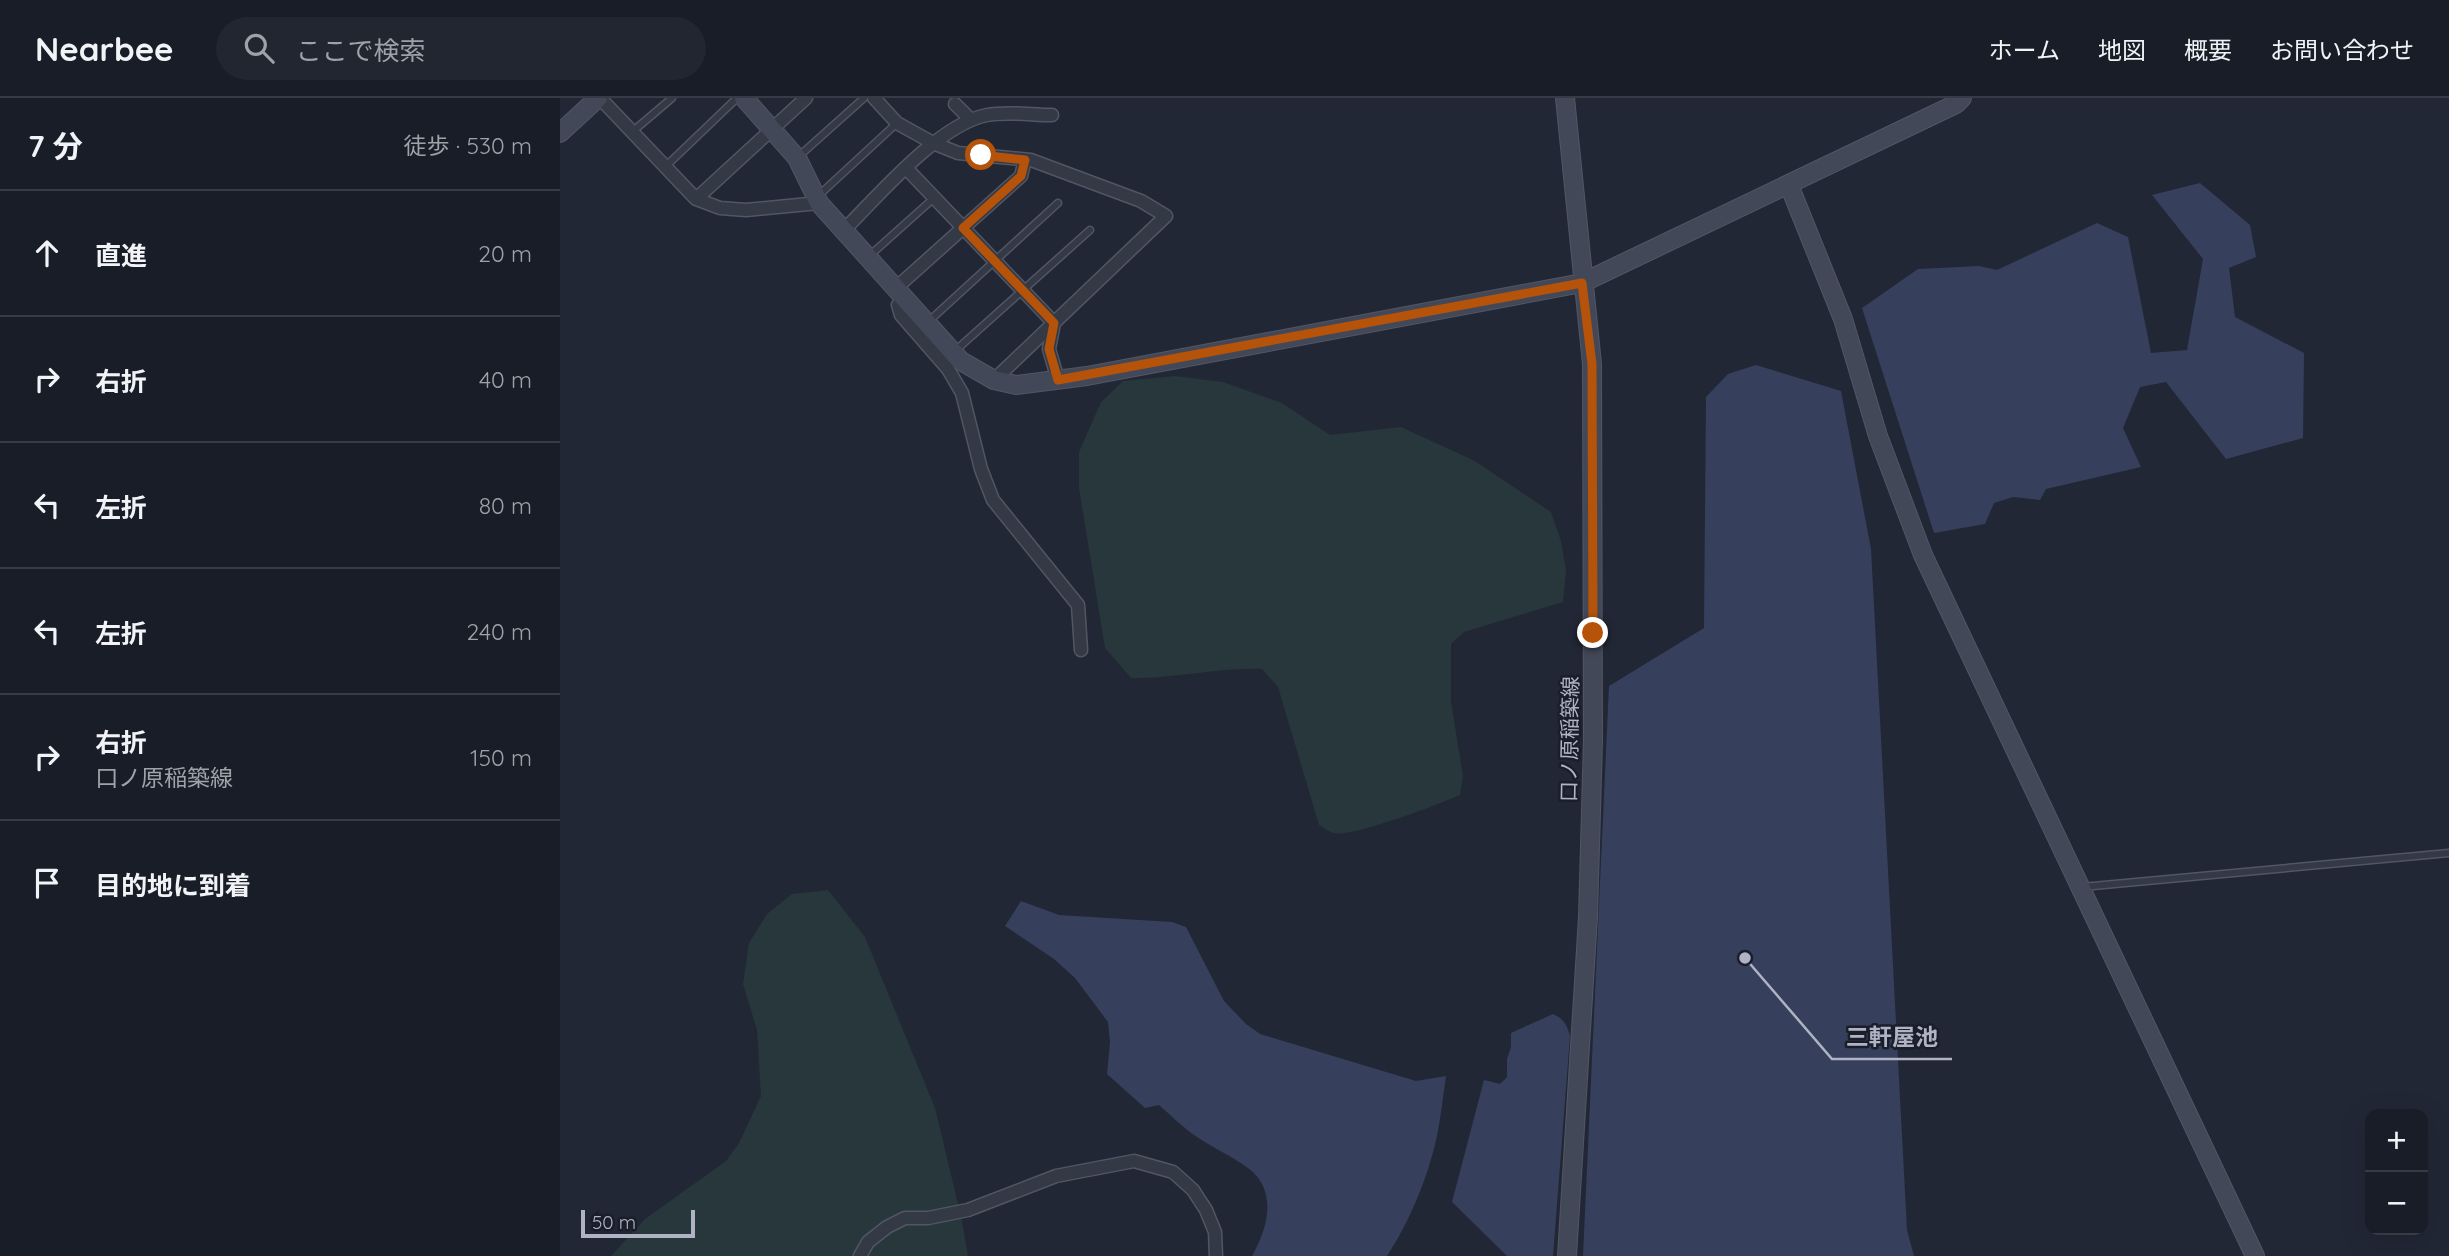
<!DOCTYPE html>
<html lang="ja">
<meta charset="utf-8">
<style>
body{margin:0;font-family:Quicksand,"Noto Sans JP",sans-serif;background:#222630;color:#f1f3f6}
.controls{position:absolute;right:21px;bottom:21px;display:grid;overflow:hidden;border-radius:14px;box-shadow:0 7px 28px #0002}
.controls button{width:63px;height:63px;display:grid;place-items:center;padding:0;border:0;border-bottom:2px solid #373b45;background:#191d28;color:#f1f3f6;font:35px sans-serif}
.scale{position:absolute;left:21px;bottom:18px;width:114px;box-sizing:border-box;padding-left:7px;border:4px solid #afb3c3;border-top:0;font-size:19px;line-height:24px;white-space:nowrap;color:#afb3c3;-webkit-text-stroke:5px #1a1e2b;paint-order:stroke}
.stop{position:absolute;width:21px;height:21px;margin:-16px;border:5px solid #b45309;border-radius:50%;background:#fff}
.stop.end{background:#b45309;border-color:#fff;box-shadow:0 2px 7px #0008}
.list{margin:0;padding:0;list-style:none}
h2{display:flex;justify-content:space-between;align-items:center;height:91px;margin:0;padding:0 28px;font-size:30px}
h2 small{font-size:23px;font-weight:400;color:#9fa2a8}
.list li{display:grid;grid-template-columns:46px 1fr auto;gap:21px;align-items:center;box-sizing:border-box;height:126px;padding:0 28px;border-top:2px solid #373b45}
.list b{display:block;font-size:26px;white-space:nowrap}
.list p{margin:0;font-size:23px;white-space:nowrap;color:#9fa2a8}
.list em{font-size:23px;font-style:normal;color:#9fa2a8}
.icon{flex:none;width:38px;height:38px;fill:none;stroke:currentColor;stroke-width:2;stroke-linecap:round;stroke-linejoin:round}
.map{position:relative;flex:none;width:1889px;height:1158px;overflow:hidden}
header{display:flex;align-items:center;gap:42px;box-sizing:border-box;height:98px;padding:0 35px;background:#191d28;border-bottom:2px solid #373b45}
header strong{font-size:33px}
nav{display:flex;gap:38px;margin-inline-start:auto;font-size:24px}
.search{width:490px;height:63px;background:#222630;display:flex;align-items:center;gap:18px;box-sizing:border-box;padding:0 24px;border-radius:38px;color:#9fa2a8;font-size:26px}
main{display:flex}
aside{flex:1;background:#191d28}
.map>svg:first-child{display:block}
</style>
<header>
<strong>Nearbee</strong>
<div class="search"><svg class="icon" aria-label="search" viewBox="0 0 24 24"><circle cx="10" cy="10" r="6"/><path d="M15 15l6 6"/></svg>ここで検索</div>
<nav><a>ホーム</a><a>地図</a><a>概要</a><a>お問い合わせ</a></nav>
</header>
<main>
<aside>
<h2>7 分<small>徒歩 · 530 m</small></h2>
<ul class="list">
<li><svg class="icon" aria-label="ahead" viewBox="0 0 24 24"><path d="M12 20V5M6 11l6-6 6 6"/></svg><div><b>直進</b></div><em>20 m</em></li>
<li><svg class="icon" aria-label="right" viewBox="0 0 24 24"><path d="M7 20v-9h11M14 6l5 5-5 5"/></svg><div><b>右折</b></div><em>40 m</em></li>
<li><svg class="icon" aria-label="left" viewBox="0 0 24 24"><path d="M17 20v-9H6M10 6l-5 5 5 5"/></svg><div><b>左折</b></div><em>80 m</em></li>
<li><svg class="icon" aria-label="left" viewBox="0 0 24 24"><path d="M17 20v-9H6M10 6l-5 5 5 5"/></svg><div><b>左折</b></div><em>240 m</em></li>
<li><svg class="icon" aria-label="right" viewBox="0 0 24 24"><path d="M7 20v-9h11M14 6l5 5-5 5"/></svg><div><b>右折</b><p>口ノ原稲築線</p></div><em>150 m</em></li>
<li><svg class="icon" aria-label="arrive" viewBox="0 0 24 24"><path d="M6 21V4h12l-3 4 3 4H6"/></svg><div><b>目的地に到着</b></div></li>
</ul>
</aside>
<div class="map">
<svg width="1889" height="1158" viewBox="0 0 1889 1158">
<rect width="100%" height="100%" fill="#212735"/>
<path fill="#27373b" d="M615 278 663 284 722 305 770 337 841 329 915 363 991 414 1001 443 1006 473 1003 504 904 534 891 546V604L903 678 900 697C880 706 791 740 773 735 769 734 763 729 759 727L718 589 702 571C658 569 615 581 571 580L545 550 519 390V354L541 304 563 283Z
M268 792 305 839 375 1010 401 1118 408 1158H51L85 1121 166 1063 179 1045 201 998 197 932 183 886 189 845 207 816 232 796Z"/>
<path fill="#36405c" d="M1640 85 1690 127 1696 159 1669 170 1675 219 1744 255 1743 340 1666 361 1606 284 1580 289 1563 330 1581 369 1486 391 1480 402 1453 399 1434 405 1425 426 1374 435 1302 210 1358 171 1419 168 1437 172 1537 125 1568 139 1591 255 1627 252 1643 161 1592 97Z
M1196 267 1281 293 1311 451 1347 1132 1354 1158H1023L1049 588 1144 530 1146 299 1168 276Z
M461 803 499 817 612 824 626 829 664 903 686 926 700 936 856 983 886 978C883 998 881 1018 877 1038 868 1079 850 1123 827 1158H692C708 1131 718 1092 688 1070 672 1058 653 1050 637 1039 623 1030 611 1017 599 1007L585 1010 547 976 550 944 548 924 515 880 494 861 445 828Z
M993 916C1004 921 1007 927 1010 938L993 1158H947L892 1104 924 982 940 986 947 979V961L951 949V935Z"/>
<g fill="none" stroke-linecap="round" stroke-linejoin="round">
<defs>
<path id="lane" d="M72 34 112 0
M238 59 304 0
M105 69 177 0
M258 98 337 25
M308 159 374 100
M368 224 498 105
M396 252 530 132
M1522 789 1889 755"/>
<path id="street" d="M40 0 136 101 246 0
M314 0 337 25 373 45 398 55 471 62 581 103 606 118 434 282
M395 6 410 21
M346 70 494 225 489 251 498 282
M136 101 160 110 186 112 259 105
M284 132C319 97 379 26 427 17 447 13 472 17 492 17
M336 190 461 78 465 62
M344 199 338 207 341 217 388 271 402 295 421 371 433 402 518 507 521 552
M300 1158 308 1144 327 1129 345 1120H368L408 1112 496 1078 574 1063 613 1074 633 1092 646 1112 655 1134 656 1158"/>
<path id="secondary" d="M184 0 237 60 259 105 401 263 434 282 456 287 527 278 1022 185 1396 6 1402 0
M1005 0 1032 266 1033 642 1028 819 1007 1158
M0 35 38 0
M1229 87 1283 221 1318 338 1363 457 1695 1158"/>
</defs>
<use href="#lane" stroke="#525664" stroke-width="9"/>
<use href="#street" stroke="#525664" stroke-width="15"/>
<use href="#secondary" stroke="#525664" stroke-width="20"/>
<use href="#lane" stroke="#343946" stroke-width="6"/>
<use href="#street" stroke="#343946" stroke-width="12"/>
<use href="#secondary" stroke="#434859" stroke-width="18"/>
</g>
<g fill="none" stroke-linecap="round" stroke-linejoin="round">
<path stroke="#b45309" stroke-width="9" d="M421 57 465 62 461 78 403 130 494 225 489 251 498 282 1022 185 1032 266 1033 535"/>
</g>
<g text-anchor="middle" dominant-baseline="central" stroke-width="5" stroke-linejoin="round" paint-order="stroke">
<g font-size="21" fill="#afb3c3" stroke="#1a1e2b">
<text transform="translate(1009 641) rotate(-89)">口ノ原稲築線</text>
</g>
</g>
<path fill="none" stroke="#afb3c3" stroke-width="2.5" d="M1185 860L1272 961H1392"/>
<circle fill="#afb3c3" stroke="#1a1e2b" stroke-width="2.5" cx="1185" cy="860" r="7"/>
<g font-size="23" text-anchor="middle" font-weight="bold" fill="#afb3c3" stroke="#1a1e2b" stroke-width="5" stroke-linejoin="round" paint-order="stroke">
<text x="1332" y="947">三軒屋池</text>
</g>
</svg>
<div class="controls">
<button>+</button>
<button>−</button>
</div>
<div class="scale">50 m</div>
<div class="stop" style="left:421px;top:57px"></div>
<div class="stop end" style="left:1033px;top:535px"></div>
</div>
</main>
